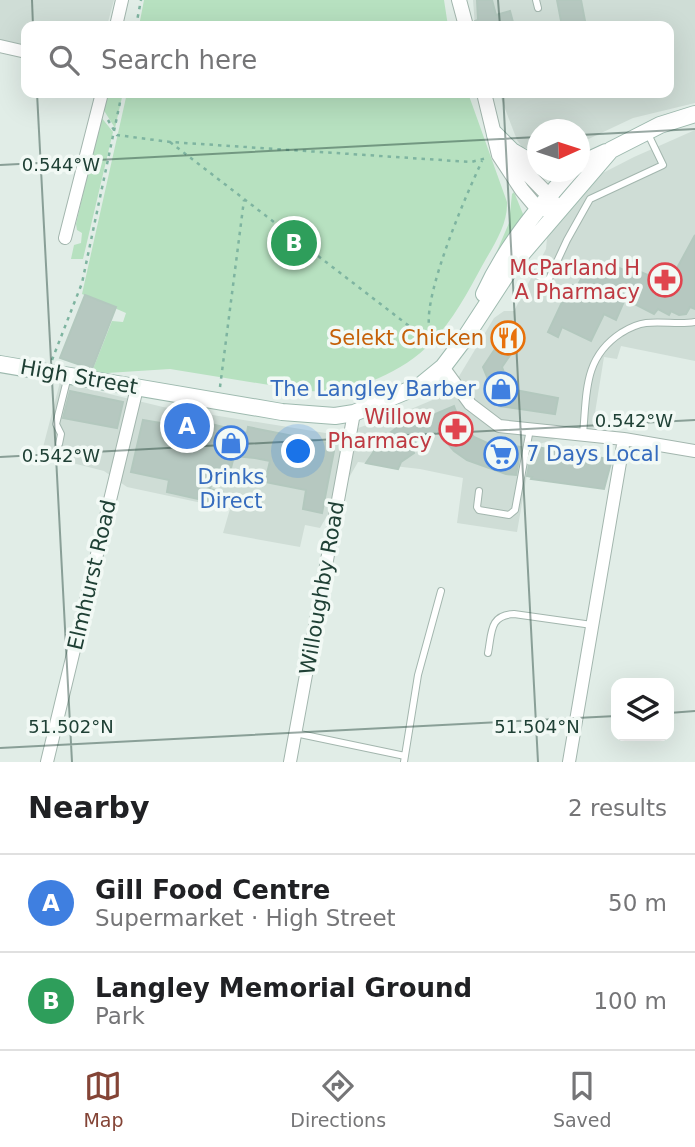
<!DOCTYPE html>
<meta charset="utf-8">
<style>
body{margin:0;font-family:"DejaVu Sans",sans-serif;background:#f6f6f6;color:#202124}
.controls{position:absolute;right:21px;bottom:21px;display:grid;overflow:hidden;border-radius:14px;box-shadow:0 7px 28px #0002}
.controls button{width:63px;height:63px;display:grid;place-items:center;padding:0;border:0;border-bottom:2px solid #e0e0e0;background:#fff;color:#202124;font:35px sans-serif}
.compass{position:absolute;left:527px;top:119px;width:63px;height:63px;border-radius:50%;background:#fff;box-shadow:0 7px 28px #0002;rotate:87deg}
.you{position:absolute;left:299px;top:452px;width:24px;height:24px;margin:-18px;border:5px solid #fff;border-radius:50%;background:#1a73e8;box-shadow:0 0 0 10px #1a73e833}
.badge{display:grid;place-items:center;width:46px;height:46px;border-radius:50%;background:#844436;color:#fff;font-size:23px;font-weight:700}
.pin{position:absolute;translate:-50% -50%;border:4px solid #fff;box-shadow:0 2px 7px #0006}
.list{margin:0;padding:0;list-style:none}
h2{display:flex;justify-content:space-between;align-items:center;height:91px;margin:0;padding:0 28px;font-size:30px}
h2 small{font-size:23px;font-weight:400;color:#757577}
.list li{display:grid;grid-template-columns:46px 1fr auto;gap:21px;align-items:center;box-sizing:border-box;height:98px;padding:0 28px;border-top:2px solid #e0e0e0}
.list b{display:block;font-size:26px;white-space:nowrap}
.list p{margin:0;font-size:23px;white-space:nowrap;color:#757577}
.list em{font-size:23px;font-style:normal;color:#757577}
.icon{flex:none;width:38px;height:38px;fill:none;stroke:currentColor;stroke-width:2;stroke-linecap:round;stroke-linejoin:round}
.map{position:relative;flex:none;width:695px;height:762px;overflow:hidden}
.search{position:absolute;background:#fff;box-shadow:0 7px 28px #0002;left:21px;right:21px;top:21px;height:77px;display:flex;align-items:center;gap:18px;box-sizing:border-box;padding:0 24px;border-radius:14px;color:#757577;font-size:26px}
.sheet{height:287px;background:#fff}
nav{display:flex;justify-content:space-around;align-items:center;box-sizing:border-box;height:98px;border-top:2px solid #e0e0e0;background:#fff;font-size:19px;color:#757577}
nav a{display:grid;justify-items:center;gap:4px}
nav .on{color:#844436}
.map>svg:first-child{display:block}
</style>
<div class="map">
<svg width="695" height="762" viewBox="0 0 695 762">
<rect width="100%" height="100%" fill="#e1ede7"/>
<path fill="#cfddd6" d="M0 0H114L107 26H26V47L0 41Z
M473 0H695V103L633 118 580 143V130H538L537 151 522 147 517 140 499 93H669V26H475Z
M695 130V361L621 346 617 359 604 357 594 419 598 427 532 446 517 532 457 523 463 478 420 469 358 462 320 528 305 525 300 547 223 533 230 509 127 487 104 471 41 455 60 382 163 407 338 435 404 412 449 393 494 318 504 311H514L546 249 547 238 573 201 595 177 634 157Z"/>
<path fill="#b7e1c0" d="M144 0H444L448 26H139Z
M107 93H123L115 128 103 109Z
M127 93H468L507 202C508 225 493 246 482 266 468 292 453 320 432 342 400 375 351 394 306 391L170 369 91 374 112 321 123 322 126 313 82 294Z
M101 117 113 132 83 259H71L74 245 81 243 82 233 77 230 76 224Z
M514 192 523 214V222L491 265 509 223 512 194Z"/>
<path fill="#b6c8c0" stroke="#b3c8be" stroke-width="2" d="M477 0H492L496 15 510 11 514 26H475V21L478 20Z
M557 0H581L586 26H562Z
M695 235V309L690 307 686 314 679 315 671 311 669 315 658 309 654 314 625 299 616 320 604 314 591 341 562 327 558 337 548 332 564 298H566L573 285 577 287 583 275 590 278 595 269 602 272 608 263 633 274 636 270 657 279 660 275 670 281Z
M85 295 116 307 92 369 60 358Z
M509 328 521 339 502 367 510 389 558 398 555 414 499 406 483 367Z
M70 391 123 402 117 428 63 418Z
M454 406 459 419 474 437 507 452 508 445 521 447 516 475 506 474 467 460 454 451 437 431 412 445 414 453 401 462 398 469 366 463 383 438 406 421 407 426Z
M143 420 178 426 179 422 205 428 207 423 247 433 248 427 328 443 334 451 322 513 303 509 306 490 265 482 270 461 255 458 234 456 230 472 216 468 210 489 228 494 225 505 167 492 169 480 131 472Z
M537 447 559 451 558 458 586 462 587 456 612 459 604 489 531 479 532 477 527 476 532 448Z"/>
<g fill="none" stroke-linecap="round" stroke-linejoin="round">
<defs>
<path id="service" d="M536 0 538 8
M515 264 548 281 567 240 590 199 663 165 648 134
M583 434C587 393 583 358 621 333 629 328 637 324 646 323 663 321 679 325 695 322
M59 444 61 434 56 424 68 376
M479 491 477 507 479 510 509 515 515 510 530 429
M488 653C492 633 489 615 514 614L592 625
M295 733 405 756
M404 762 418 675 441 591"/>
<path id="minor" d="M116 26 122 0
M0 46 26 52
M65 238 102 93
M443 367 470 404 499 426 624 439 695 451
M47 762 137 388
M290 762 354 413
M569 762 624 439"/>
<path id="tertiary" d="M459 0 466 26
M484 93 499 155 522 190 538 209H550
M505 151 549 196 555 205"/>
<path id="secondary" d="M495 134 512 151 538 166
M580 164 606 152
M484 294C505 248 537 209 570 172
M0 364 282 412 335 416 354 413 421 385 443 367 465 338 514 263 611 150 660 125 695 114"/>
</defs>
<use href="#service" stroke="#a3b6ae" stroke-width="8"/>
<use href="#minor" stroke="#a3b6ae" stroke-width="14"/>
<use href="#tertiary" stroke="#a3b6ae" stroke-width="16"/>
<use href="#secondary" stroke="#9ebaaf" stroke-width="18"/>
<path stroke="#7eb4a0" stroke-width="2.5" stroke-dasharray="3.5 5" stroke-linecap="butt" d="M136 26 141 0
M108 120 117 135 170 142 471 162 487 158
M170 142 439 349
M436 347C434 340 430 332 429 326 425 290 466 195 482 161
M52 360 82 283 122 93
M220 387 244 200"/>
<use href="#service" stroke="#fff" stroke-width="6"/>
<use href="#minor" stroke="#fff" stroke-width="12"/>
<use href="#tertiary" stroke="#fff" stroke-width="14"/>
<use href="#secondary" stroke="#fff" stroke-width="16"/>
</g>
<path fill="none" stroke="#1f4035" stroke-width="2" stroke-opacity="0.45" d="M32 0 33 26M498 0 500 26M37 93 72 762M503 93 538 762M580 135 695 129M0 165 538 137M0 457 695 420M669 713 695 711M0 748 616 716"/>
<defs>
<symbol id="pharmacy-ring" viewBox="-11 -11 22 22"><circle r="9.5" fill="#f2f9f5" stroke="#e0444e" stroke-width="1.5"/><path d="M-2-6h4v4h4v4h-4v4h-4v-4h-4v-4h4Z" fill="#e0444e"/></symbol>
<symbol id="restaurant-ring" viewBox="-11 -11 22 22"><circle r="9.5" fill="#f2f9f5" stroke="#e8710a" stroke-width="1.5"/><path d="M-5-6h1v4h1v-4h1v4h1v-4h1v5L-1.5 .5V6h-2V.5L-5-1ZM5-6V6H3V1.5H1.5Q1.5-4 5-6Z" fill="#e8710a"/></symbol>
<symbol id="shop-ring" viewBox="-11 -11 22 22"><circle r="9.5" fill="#f2f9f5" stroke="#3f7fe0" stroke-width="1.5"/><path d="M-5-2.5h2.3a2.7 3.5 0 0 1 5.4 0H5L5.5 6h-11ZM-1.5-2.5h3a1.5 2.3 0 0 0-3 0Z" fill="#3f7fe0"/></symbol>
<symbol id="supermarket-ring" viewBox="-11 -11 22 22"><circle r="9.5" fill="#f2f9f5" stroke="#3f7fe0" stroke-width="1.5"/><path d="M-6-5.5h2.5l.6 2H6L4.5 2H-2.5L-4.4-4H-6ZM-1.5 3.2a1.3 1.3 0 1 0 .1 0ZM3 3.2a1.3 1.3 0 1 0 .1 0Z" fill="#3f7fe0"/></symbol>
</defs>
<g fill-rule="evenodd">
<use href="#pharmacy-ring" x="646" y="261" width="38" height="38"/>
<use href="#restaurant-ring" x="489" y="319" width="38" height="38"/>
<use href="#shop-ring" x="482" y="370" width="38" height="38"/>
<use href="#pharmacy-ring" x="437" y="410" width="38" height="38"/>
<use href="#shop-ring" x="212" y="424" width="38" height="38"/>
<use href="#supermarket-ring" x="482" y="435" width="38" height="38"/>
</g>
<g text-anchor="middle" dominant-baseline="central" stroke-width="7" stroke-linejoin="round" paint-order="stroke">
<g font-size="21" fill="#be3a42" stroke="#f2f9f5" text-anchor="end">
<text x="640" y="268">McParland H<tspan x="640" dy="24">A Pharmacy</tspan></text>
<text x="432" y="417">Willow<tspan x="432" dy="24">Pharmacy</tspan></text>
</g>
<g font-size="21" fill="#c56008" stroke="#f2f9f5" text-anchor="end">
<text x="484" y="338">Selekt Chicken</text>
</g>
<g font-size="21" fill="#1f4035" stroke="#f2f9f5">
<text transform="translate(79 377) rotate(10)">High Street</text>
<text transform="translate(92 575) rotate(-77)">Elmhurst Road</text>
<text transform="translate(322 588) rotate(-80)">Willoughby Road</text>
</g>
<g font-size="21" fill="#366cbe" stroke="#f2f9f5" text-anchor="end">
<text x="476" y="389">The Langley Barber</text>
<text x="526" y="454" text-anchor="start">7 Days Local</text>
<text x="231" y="477" text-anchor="middle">Drinks<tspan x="231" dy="24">Direct</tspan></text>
</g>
</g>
<g font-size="18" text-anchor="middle" fill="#1f4035" stroke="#f2f9f5" stroke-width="7" stroke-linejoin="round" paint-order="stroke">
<text x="61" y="171">0.544°W</text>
<text x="634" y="427">0.542°W</text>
<text x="61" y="462">0.542°W</text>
<text x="71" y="733">51.502°N</text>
<text x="537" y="733">51.504°N</text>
</g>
</svg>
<div class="controls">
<button><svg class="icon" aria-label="layers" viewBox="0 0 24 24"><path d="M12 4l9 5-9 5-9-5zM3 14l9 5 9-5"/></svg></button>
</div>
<svg class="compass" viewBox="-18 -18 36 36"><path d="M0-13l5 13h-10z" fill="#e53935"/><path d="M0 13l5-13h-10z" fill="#757577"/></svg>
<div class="you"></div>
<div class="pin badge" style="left:187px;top:426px;background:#3f7fe0">A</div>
<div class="pin badge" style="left:294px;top:243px;background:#2e9e5b">B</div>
<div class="search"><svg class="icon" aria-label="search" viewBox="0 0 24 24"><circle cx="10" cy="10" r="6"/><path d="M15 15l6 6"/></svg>Search here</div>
</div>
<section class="sheet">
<h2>Nearby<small>2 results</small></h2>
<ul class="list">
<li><span class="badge" style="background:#3f7fe0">A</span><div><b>Gill Food Centre</b><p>Supermarket · High Street</p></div><em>50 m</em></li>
<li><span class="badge" style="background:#2e9e5b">B</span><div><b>Langley Memorial Ground</b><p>Park</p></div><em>100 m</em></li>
</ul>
</section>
<nav>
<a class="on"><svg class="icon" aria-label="map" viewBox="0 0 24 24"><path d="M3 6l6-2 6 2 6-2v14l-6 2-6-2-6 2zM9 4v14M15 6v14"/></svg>Map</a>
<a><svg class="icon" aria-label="directions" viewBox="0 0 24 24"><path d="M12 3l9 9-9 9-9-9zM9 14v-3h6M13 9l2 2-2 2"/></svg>Directions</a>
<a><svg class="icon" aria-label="saved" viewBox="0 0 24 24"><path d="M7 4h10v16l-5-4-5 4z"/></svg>Saved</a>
</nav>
